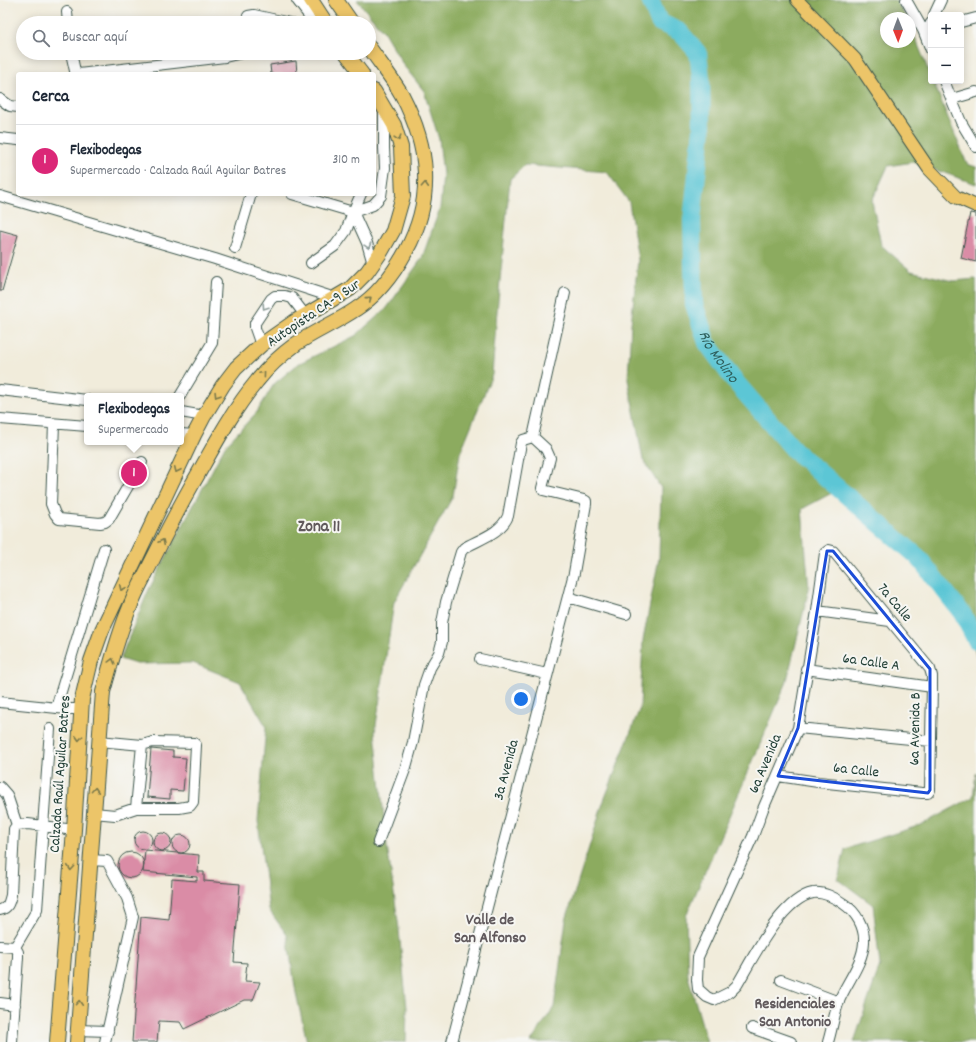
<!DOCTYPE html>
<html lang="es">
<meta charset="utf-8">
<style>
body{margin:0;font-family:Dekko,sans-serif;background:#f6f6f7;color:#1f2937}
.controls{position:absolute;right:12px;top:12px;display:grid;overflow:hidden;border-radius:4px;box-shadow:0 2px 10px #0003}
.controls button{width:36px;height:36px;display:grid;place-items:center;padding:0;border:0;border-bottom:1px solid #e0e1e3;background:#fff;color:#1f2937;font:20px sans-serif}
.compass{position:absolute;left:880px;top:12px;width:36px;height:36px;border-radius:50%;background:#fff;box-shadow:0 2px 10px #0003;rotate:179deg}
.you{position:absolute;left:521px;top:699px;width:14px;height:14px;margin:-10px;border:3px solid #fff;border-radius:50%;background:#1a73e8;box-shadow:0 0 0 6px #1a73e833}
.badge{display:grid;place-items:center;width:26px;height:26px;border-radius:50%;background:#db2777;color:#fff;font-size:13px;font-weight:700}
.pin{position:absolute;translate:-50% -50%;border:2px solid #fff;box-shadow:0 1px 4px #0006}
.popup{position:absolute;left:84px;top:393px;width:100px;height:52px;box-sizing:border-box;display:grid;place-content:center;border-radius:4px;background:#fff;filter:drop-shadow(0 1px 3px #0005);font-size:13px;white-space:nowrap;color:#747a83}
.popup b{font-size:15px;color:#1f2937}
.popup::after{content:'';position:absolute;left:50%;top:100%;margin-left:-8px;border:8px solid transparent;border-top-color:#fff}
.list{margin:0;padding:0;list-style:none}
h2{display:flex;justify-content:space-between;align-items:center;height:52px;margin:0;padding:0 16px;font-size:17px}
h2 small{font-size:13px;font-weight:400;color:#747a83}
.list li{display:grid;grid-template-columns:26px 1fr auto;gap:12px;align-items:center;box-sizing:border-box;height:72px;padding:0 16px;border-top:1px solid #e0e1e3}
.list b{display:block;font-size:15px;white-space:nowrap}
.list p{margin:0;font-size:13px;white-space:nowrap;color:#747a83}
.list em{font-size:13px;font-style:normal;color:#747a83}
.icon{flex:none;width:22px;height:22px;fill:none;stroke:currentColor;stroke-width:2;stroke-linecap:round;stroke-linejoin:round}
.map{position:relative;flex:none;width:976px;height:1042px;overflow:hidden}
.search{position:absolute;background:#fff;box-shadow:0 2px 10px #0003;left:16px;top:16px;width:360px;height:44px;display:flex;align-items:center;gap:10px;box-sizing:border-box;padding:0 14px;border-radius:22px;color:#747a83;font-size:15px}
.panel{position:absolute;background:#fff;box-shadow:0 2px 10px #0003;left:16px;top:72px;width:360px;height:124px;border-radius:4px}
.map>svg:first-child{display:block}
</style>
<div class="map">
<svg width="976" height="1042" viewBox="0 0 976 1042">
<rect width="100%" height="100%" fill="#f6f6f2"/>
<filter id="ink" filterUnits="userSpaceOnUse"><feTurbulence type="fractalNoise" baseFrequency=".025" numOctaves="2"/><feDisplacementMap in="SourceGraphic" scale="8" xChannelSelector="R" yChannelSelector="G"/><feConvolveMatrix kernelMatrix="1 2 1 2 8 2 1 2 1" color-interpolation-filters="sRGB"/></filter>
<filter id="wash" filterUnits="userSpaceOnUse"><feTurbulence type="fractalNoise" baseFrequency=".012" numOctaves="4" result="noise"/><feDisplacementMap in="SourceGraphic" scale="16" xChannelSelector="R" yChannelSelector="G"/><feGaussianBlur stdDeviation="0.9" result="paint"/><feColorMatrix in="noise" values="0 0 0 0 0 0 0 0 0 0 0 0 0 0 0 0 0 1.4 0 .05"/><feComposite in="paint" operator="in"/></filter>
<g filter="url(#wash)">
<rect width="100%" height="100%" fill="#f1ecdb"/>
<path fill="#8cab5e" stroke="#567449" d="M357 0H895L907 18H886V42H910V25L931 77V81H933L967 164 976 167V184L913 162 888 166 872 201 881 245 911 271 953 281 976 279V344L975 370H976V656L972 632 906 548 843 487 802 509 809 589 786 684 686 916 688 976 707 1042H531L554 1007 566 920 603 803 640 708 643 640 659 558 661 488 643 460 628 379 631 324 638 260 629 202 607 172 525 165 510 179 497 311 492 375 460 453 453 496 394 602 375 732 387 846 398 921 407 1008 406 1042H307L296 993 287 935 269 910 258 821 266 726 240 682 193 663 136 664 120 659 149 589 225 446 257 412 274 384 298 364 355 336 387 308 422 258 440 208 443 175 439 139 424 91 404 66 384 32Z
M976 773V1042H854L880 965 873 905 838 879 845 849 921 825 973 797Z"/>
<g fill="none" stroke-linecap="round" stroke-linejoin="round">
<path stroke="#5bc6d5" stroke-width="18" id="s1" d="M650 0 659 22 680 32 698 53 701 78 702 129 692 220 694 304 707 343 733 379 796 452 918 557 962 613 976 640"/>
</g>
<g id="blocks">
<path fill="#da8ca6" d="M296 61 297 74H271L270 65Z
M970 213 976 214V262L961 258Z
M0 230 18 235 2 291H0Z
M151 749 173 751V757L186 758 183 791 170 790V799L147 797Z
M134 840a9 9 0 1 1 18 0a9 9 0 1 1-18 0Z
M153 842a9 9 0 1 1 18 0a9 9 0 1 1-18 0Z
M172 844a9 9 0 1 1 18 0a9 9 0 1 1-18 0Z
M145 850 199 855 198 872H204V881L240 884 234 962 247 963 245 981 260 982 253 1000H244L184 1029 180 1022 159 1021 157 1042H132L141 917 169 920 172 879 197 881V877L143 872Z
M118 865a13 13 0 1 1 26 0a13 13 0 1 1-26 0Z"/>
</g>
</g>
<g filter="url(#ink)">
<use href="#blocks" fill-opacity="0" stroke="#3e574d" stroke-width="1"/>
<g fill="none" stroke-linecap="round" stroke-linejoin="round">
<defs>
<path id="minor" d="M297 0 307 13 311 23
M906 0 923 30 931 50
M67 12 68 23
M934 15 941 0
M961 22 976 18
M245 23 248 16 254 15 290 23
M928 29 931 23
M71 53 75 71 79 74 225 57 242 53
M944 81 961 122 976 147
M0 99 10 106 18 107
M952 99 976 92
M0 138 18 140
M292 194 353 212 361 194
M0 196 215 259 335 298
M353 212 367 243 373 264
M235 248 251 194
M311 263 335 246 346 231 353 212 373 205 381 196 385 168 384 148V110
M261 345 255 328V323L271 299 275 296H285L292 298 305 315
M0 390 87 400
M180 396 212 343 216 282
M181 412 204 416
M0 419 87 426
M54 424 51 504 55 514 59 519 100 523 105 522 109 519 142 462
M181 434 194 435
M533 437 565 293
M568 597 626 614
M817 611 890 621
M480 659 547 674
M806 669 932 687
M0 702 67 709H81
M56 708 104 549
M798 728 931 741
M99 741 142 745
M778 776 818 782 922 793H928L930 790 932 687V676L930 669 833 551 829 550 825 553 817 611 798 728 763 809 753 836 698 957 697 980 698 989 707 997 714 1000 730 992 737 985C752 960 781 899 813 893 822 891 836 898 844 904 856 912 865 927 864 942 863 963 847 982 839 1001 834 1014 832 1029 828 1042
M0 787 7 795 17 825
M94 813 115 815 136 808H179L190 806 193 802 196 745 194 743 153 742 142 745 136 808
M378 842 406 767 413 742 424 685 430 668 439 653 442 642V623L446 602 461 552 464 548C480 539 501 533 508 516L521 443 523 440 533 437
M90 860 107 861 127 898 133 917 105 1042
M0 910C8 908 9 903 11 895L14 829 17 825 28 824 74 830
M0 946 15 947
M781 980 839 1002
M0 1003 15 1005
M752 1028 791 1042
M77 1030 108 1031
M12 1042 18 957V952L15 947 37 910 50 729
M452 1042 574 573 586 504V501L584 500 543 490 542 488 550 458 546 449 533 437"/>
<path id="major" d="M797 0 855 59 929 169 956 197 976 206"/>
<path id="highway" d="M311 0 326 23
M336 0 352 23
M346 53 362 74
M57 1042 74 830 82 699 91 661 102 630 194 435 204 416 223 385 236 368 261 345 294 322 350 289 367 272 381 252 393 231 403 196 401 147 394 125 374 91
M77 1042 103 692C111 663 118 635 130 607 135 593 143 579 150 565 165 535 180 505 197 476 215 444 233 410 257 381 268 367 281 355 296 344 315 331 337 322 356 309 378 295 394 273 406 251 435 198 429 147 402 95 393 79 380 63 369 47"/>
</defs>
<use href="#minor" stroke="#3e574d" stroke-width="12"/>
<use href="#major" stroke="#3e574d" stroke-width="14"/>
<use href="#highway" stroke="#3e574d" stroke-width="16"/>
<use href="#minor" stroke="#fff" stroke-width="10"/>
<use href="#major" stroke="#ecc569" stroke-width="12"/>
<use href="#highway" stroke="#ecc569" stroke-width="14"/>
</g>
<defs><path id="oneway-chevron" d="M-2-3.5L2.5 0L-2 3.5" fill="none" stroke-width="1.6" stroke-linecap="round" stroke-linejoin="round"/></defs>
<g stroke="#7b7a4c">
<use href="#oneway-chevron" transform="translate(398 138) rotate(73)"/>
<use href="#oneway-chevron" transform="translate(425 185) rotate(-87)"/>
<use href="#oneway-chevron" transform="translate(369 299) rotate(-40)"/>
<use href="#oneway-chevron" transform="translate(263 374) rotate(-50)"/>
<use href="#oneway-chevron" transform="translate(217 395) rotate(122)"/>
<use href="#oneway-chevron" transform="translate(177 470) rotate(115)"/>
<use href="#oneway-chevron" transform="translate(162 542) rotate(-64)"/>
<use href="#oneway-chevron" transform="translate(122 588) rotate(115)"/>
<use href="#oneway-chevron" transform="translate(112 661) rotate(-75)"/>
<use href="#oneway-chevron" transform="translate(79 738) rotate(93)"/>
<use href="#oneway-chevron" transform="translate(95 790) rotate(-86)"/>
<use href="#oneway-chevron" transform="translate(71 868) rotate(95)"/>
<use href="#oneway-chevron" transform="translate(79 1003) rotate(-86)"/>
</g>
<g stroke="#8f9e9a">
<use href="#oneway-chevron" transform="translate(368 246) rotate(72)"/>
<use href="#oneway-chevron" transform="translate(265 307) rotate(124)"/>
</g>
</g>
<path fill="none" stroke="#1d4ed8" stroke-width="3" stroke-linejoin="round" d="M827 551H833L930 669V790L928 793 778 776 798 728Z"/>
<g text-anchor="middle" dominant-baseline="central" stroke-width="4" stroke-linejoin="round" paint-order="stroke">
<g font-size="15" fill="#1f3d34" stroke="#f6f6f2">
<text transform="translate(314 314) rotate(-34)">Autopista CA-9 Sur</text>
<text transform="translate(894 603) rotate(50)">7a Calle</text>
<text transform="translate(871 663) rotate(8)">6a Calle A</text>
<text transform="translate(916 729) rotate(-89)">6a Avenida B</text>
<text transform="translate(766 764) rotate(-67)">6a Avenida</text>
<text transform="translate(507 770) rotate(-75)">3a Avenida</text>
<text transform="translate(856 771) rotate(6)">6a Calle</text>
<text transform="translate(61 774) rotate(-86)">Calzada Raúl Aguilar Batres</text>
</g>
<g font-size="16" font-style="italic" fill="#2e5f5c" stroke="#f6f6f2">
<text stroke="none"><textPath href="#s1" startOffset="385">Río Molino</textPath></text>
</g>
<g font-size="16" font-weight="bold" fill="#60595c" stroke="#f6f6f2">
<text x="490" y="920">Valle de<tspan x="490" dy="18">San Alfonso</tspan></text>
<text x="795" y="1004">Residenciales<tspan x="795" dy="18">San Antonio</tspan></text>
</g>
<g font-size="17" font-weight="bold" fill="#60595c" stroke="#f6f6f2">
<text x="319" y="528">Zona 11</text>
</g>
</g>
</svg>
<div class="controls">
<button>+</button>
<button>−</button>
</div>
<svg class="compass" viewBox="-18 -18 36 36"><path d="M0-13l5 13h-10z" fill="#e53935"/><path d="M0 13l5-13h-10z" fill="#747a83"/></svg>
<div class="you"></div>
<div class="pin badge" style="left:134px;top:473px">1</div>
<div class="popup"><b>Flexibodegas</b>Supermercado</div>
<div class="search"><svg class="icon" aria-label="search" viewBox="0 0 24 24"><circle cx="10" cy="10" r="6"/><path d="M15 15l6 6"/></svg>Buscar aquí</div>
<section class="panel">
<h2>Cerca<small></small></h2>
<ul class="list">
<li><span class="badge">1</span><div><b>Flexibodegas</b><p>Supermercado · Calzada Raúl Aguilar Batres</p></div><em>310 m</em></li>
</ul>
</section>
</div>
